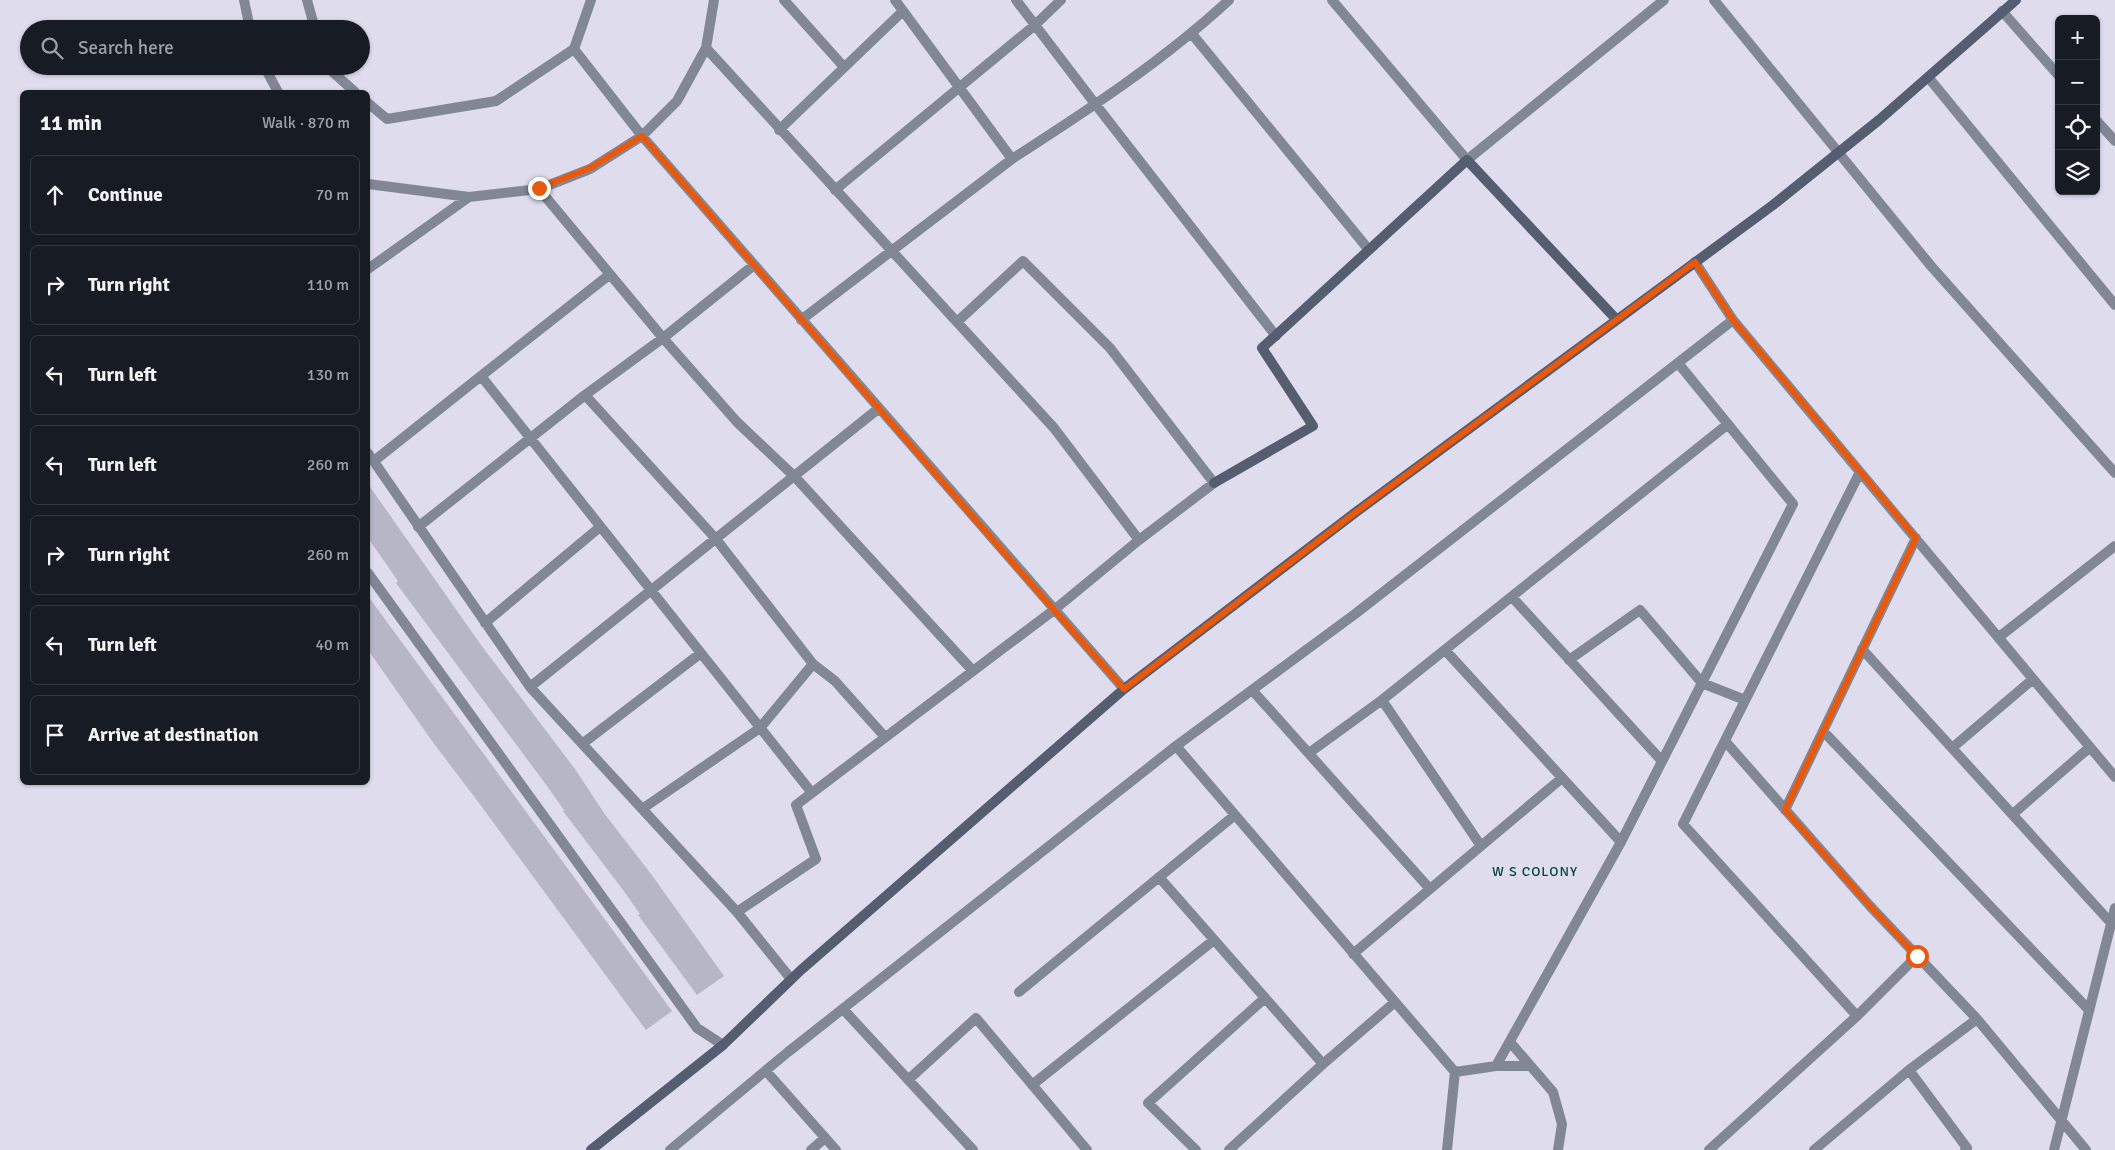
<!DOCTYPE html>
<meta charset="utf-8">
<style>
body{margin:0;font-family:Signika,sans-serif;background:#20242c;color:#f1f3f6}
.controls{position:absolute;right:15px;top:15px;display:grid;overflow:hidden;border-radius:8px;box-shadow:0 1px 4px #0004}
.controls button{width:45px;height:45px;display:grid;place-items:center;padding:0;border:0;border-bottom:1px solid #363941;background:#171b24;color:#f1f3f6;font:25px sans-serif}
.stop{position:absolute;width:15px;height:15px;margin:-11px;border:4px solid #ea580c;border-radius:50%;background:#fff}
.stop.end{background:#ea580c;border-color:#fff;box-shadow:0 1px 5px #0008}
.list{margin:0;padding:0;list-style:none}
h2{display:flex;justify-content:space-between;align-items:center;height:65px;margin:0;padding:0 20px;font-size:21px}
h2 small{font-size:16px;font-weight:400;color:#9ea1a6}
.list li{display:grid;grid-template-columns:32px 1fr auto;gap:15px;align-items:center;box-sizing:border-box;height:80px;margin:0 10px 10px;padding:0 10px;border:1px solid #363941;border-radius:8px}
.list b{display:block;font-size:19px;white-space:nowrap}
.list em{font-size:16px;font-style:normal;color:#9ea1a6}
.icon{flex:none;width:28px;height:28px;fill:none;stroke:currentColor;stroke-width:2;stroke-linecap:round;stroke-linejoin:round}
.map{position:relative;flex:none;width:2115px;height:1150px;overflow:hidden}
.search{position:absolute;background:#171b24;box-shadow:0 1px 4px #0004;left:20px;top:20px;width:350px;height:55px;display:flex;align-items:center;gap:12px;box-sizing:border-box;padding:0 18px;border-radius:28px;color:#9ea1a6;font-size:19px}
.panel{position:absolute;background:#171b24;box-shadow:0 1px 4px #0004;left:20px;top:90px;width:350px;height:695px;border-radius:8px}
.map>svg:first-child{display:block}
</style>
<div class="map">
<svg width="2115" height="1150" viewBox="0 0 2115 1150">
<rect width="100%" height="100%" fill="#dfdcee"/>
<path fill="#b7b6c7" d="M368 484 481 645 575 769 604 813 651 874 724 976 697 995 638 915 640 914 623 890 563 811 564 810 547 786 396 583 398 581 368 538Z
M368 596 672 1011 646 1030 479 803 432 741 368 650Z"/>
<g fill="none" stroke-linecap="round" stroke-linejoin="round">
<path stroke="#818795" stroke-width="10" d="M244 0 250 29
M307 0 315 29
M784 0 844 67
M1016 0 1096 105 1276 336
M1332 0 1467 160 1664 0
M1714 0 1931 266 2115 473
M2002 11 2059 76
M1192 34 1369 250
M574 49 642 136 1124 689
M264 66 278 92
M326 66 355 92
M1928 77 2115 305
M368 103 387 119 496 101 574 49 591 0
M2096 120 2115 141
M779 130 903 11
M1012 159C1088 110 1163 61 1229 0
M368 184 469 197 539 189 590 169 642 136 677 101 706 48 714 0
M539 189 663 338 737 422 795 477 973 671 1054 610 1139 540 1054 428 706 48
M835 190 1035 25 1061 0
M368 269 469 197
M609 275 481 376 812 793
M801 320 1012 159 895 0
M1733 320 2115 777
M957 322 1023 261 1110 348 1214 483 1139 540
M585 395 716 539 813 664 835 681 885 737
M368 453 530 687 737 912 816 859 796 805 973 671
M374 461 481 376
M418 527 585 395 663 338 754 265
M368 573 697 1028 723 1045
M1512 597 1662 761
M485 623 600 527
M1999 637 2115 546
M1862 649 2111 923
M1445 650 1621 842
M1569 660 1640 610 1702 683 1745 700
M530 687 878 409
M1252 690 1430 889
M1823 731 2089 1010
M1725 741 1870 906 1977 1019 1909 1070
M582 744 701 653
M1176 746 1455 1072 1447 1150
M1952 748 2033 679
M1309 753 1382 700
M642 809 760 728 813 664
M1785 810 1916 538
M2013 814 2090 747
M1481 846 1562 778
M1159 877 1323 1064 1229 1150
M737 912 791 979
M1353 954 1481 846 1382 700 1728 424
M1019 992 1235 815
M843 1009 973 1150
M1857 1016 1917 956
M1977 1019 2086 1150
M1510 1042 1553 1092 1562 1124 1558 1150
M1323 1064 1395 1002
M1496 1066H1530
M766 1071 836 1150
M1455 1072 1496 1066 1621 842 1793 504 1678 363
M908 1080 976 1018 1087 1150
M1032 1085 1214 940
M670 1150 788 1052 1176 746 1355 614 1733 320 1695 262
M811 1150 825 1138
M1196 1150 1148 1103 1265 998
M1709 1150 1857 1016 1683 824 1860 472
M1814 1150 1909 1070 1967 1148 1965 1150
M2054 1150 2115 908"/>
<path stroke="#555d71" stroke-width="10" d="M1214 483 1313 426 1262 348 1467 160 1616 319
M591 1150 723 1045 801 970 1124 689 1356 512 1773 205 1879 120 2016 0"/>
</g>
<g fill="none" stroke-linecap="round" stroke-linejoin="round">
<path stroke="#ea580c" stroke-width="6" d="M539 188 590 168 642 136 1054 610 1124 689 1356 512 1695 262 1733 320 1916 538 1785 810 1870 906 1917 956"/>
</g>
<g text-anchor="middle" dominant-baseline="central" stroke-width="5" stroke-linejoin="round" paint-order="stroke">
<g font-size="14" letter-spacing="1" fill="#024543" stroke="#dfdcee">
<text x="1535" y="871">W S COLONY</text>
</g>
</g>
</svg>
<div class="controls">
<button>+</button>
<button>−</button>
<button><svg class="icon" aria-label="locate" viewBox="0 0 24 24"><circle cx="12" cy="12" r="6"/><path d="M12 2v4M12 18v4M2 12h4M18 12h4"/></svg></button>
<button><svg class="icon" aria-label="layers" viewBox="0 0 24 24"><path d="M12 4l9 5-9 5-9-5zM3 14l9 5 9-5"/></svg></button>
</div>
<div class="stop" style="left:1917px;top:956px"></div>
<div class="stop end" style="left:539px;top:188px"></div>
<div class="search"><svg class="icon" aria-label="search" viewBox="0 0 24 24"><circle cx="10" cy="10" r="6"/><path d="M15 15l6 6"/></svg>Search here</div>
<section class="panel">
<h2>11 min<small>Walk · 870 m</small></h2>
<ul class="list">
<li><svg class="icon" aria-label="ahead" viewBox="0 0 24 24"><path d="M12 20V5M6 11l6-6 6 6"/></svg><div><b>Continue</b></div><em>70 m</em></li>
<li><svg class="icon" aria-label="right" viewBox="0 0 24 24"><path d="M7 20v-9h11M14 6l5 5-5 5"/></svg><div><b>Turn right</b></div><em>110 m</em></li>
<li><svg class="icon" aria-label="left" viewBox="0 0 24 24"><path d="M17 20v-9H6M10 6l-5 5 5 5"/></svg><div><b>Turn left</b></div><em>130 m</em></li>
<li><svg class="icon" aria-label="left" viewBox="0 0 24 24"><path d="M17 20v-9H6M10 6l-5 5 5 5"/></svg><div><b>Turn left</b></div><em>260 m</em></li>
<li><svg class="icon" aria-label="right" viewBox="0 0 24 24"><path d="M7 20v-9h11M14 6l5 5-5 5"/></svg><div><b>Turn right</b></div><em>260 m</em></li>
<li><svg class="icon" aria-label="left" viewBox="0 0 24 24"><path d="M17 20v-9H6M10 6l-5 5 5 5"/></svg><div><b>Turn left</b></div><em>40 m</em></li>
<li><svg class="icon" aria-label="arrive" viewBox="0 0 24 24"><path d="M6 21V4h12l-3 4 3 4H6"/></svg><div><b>Arrive at destination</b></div></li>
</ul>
</section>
</div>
